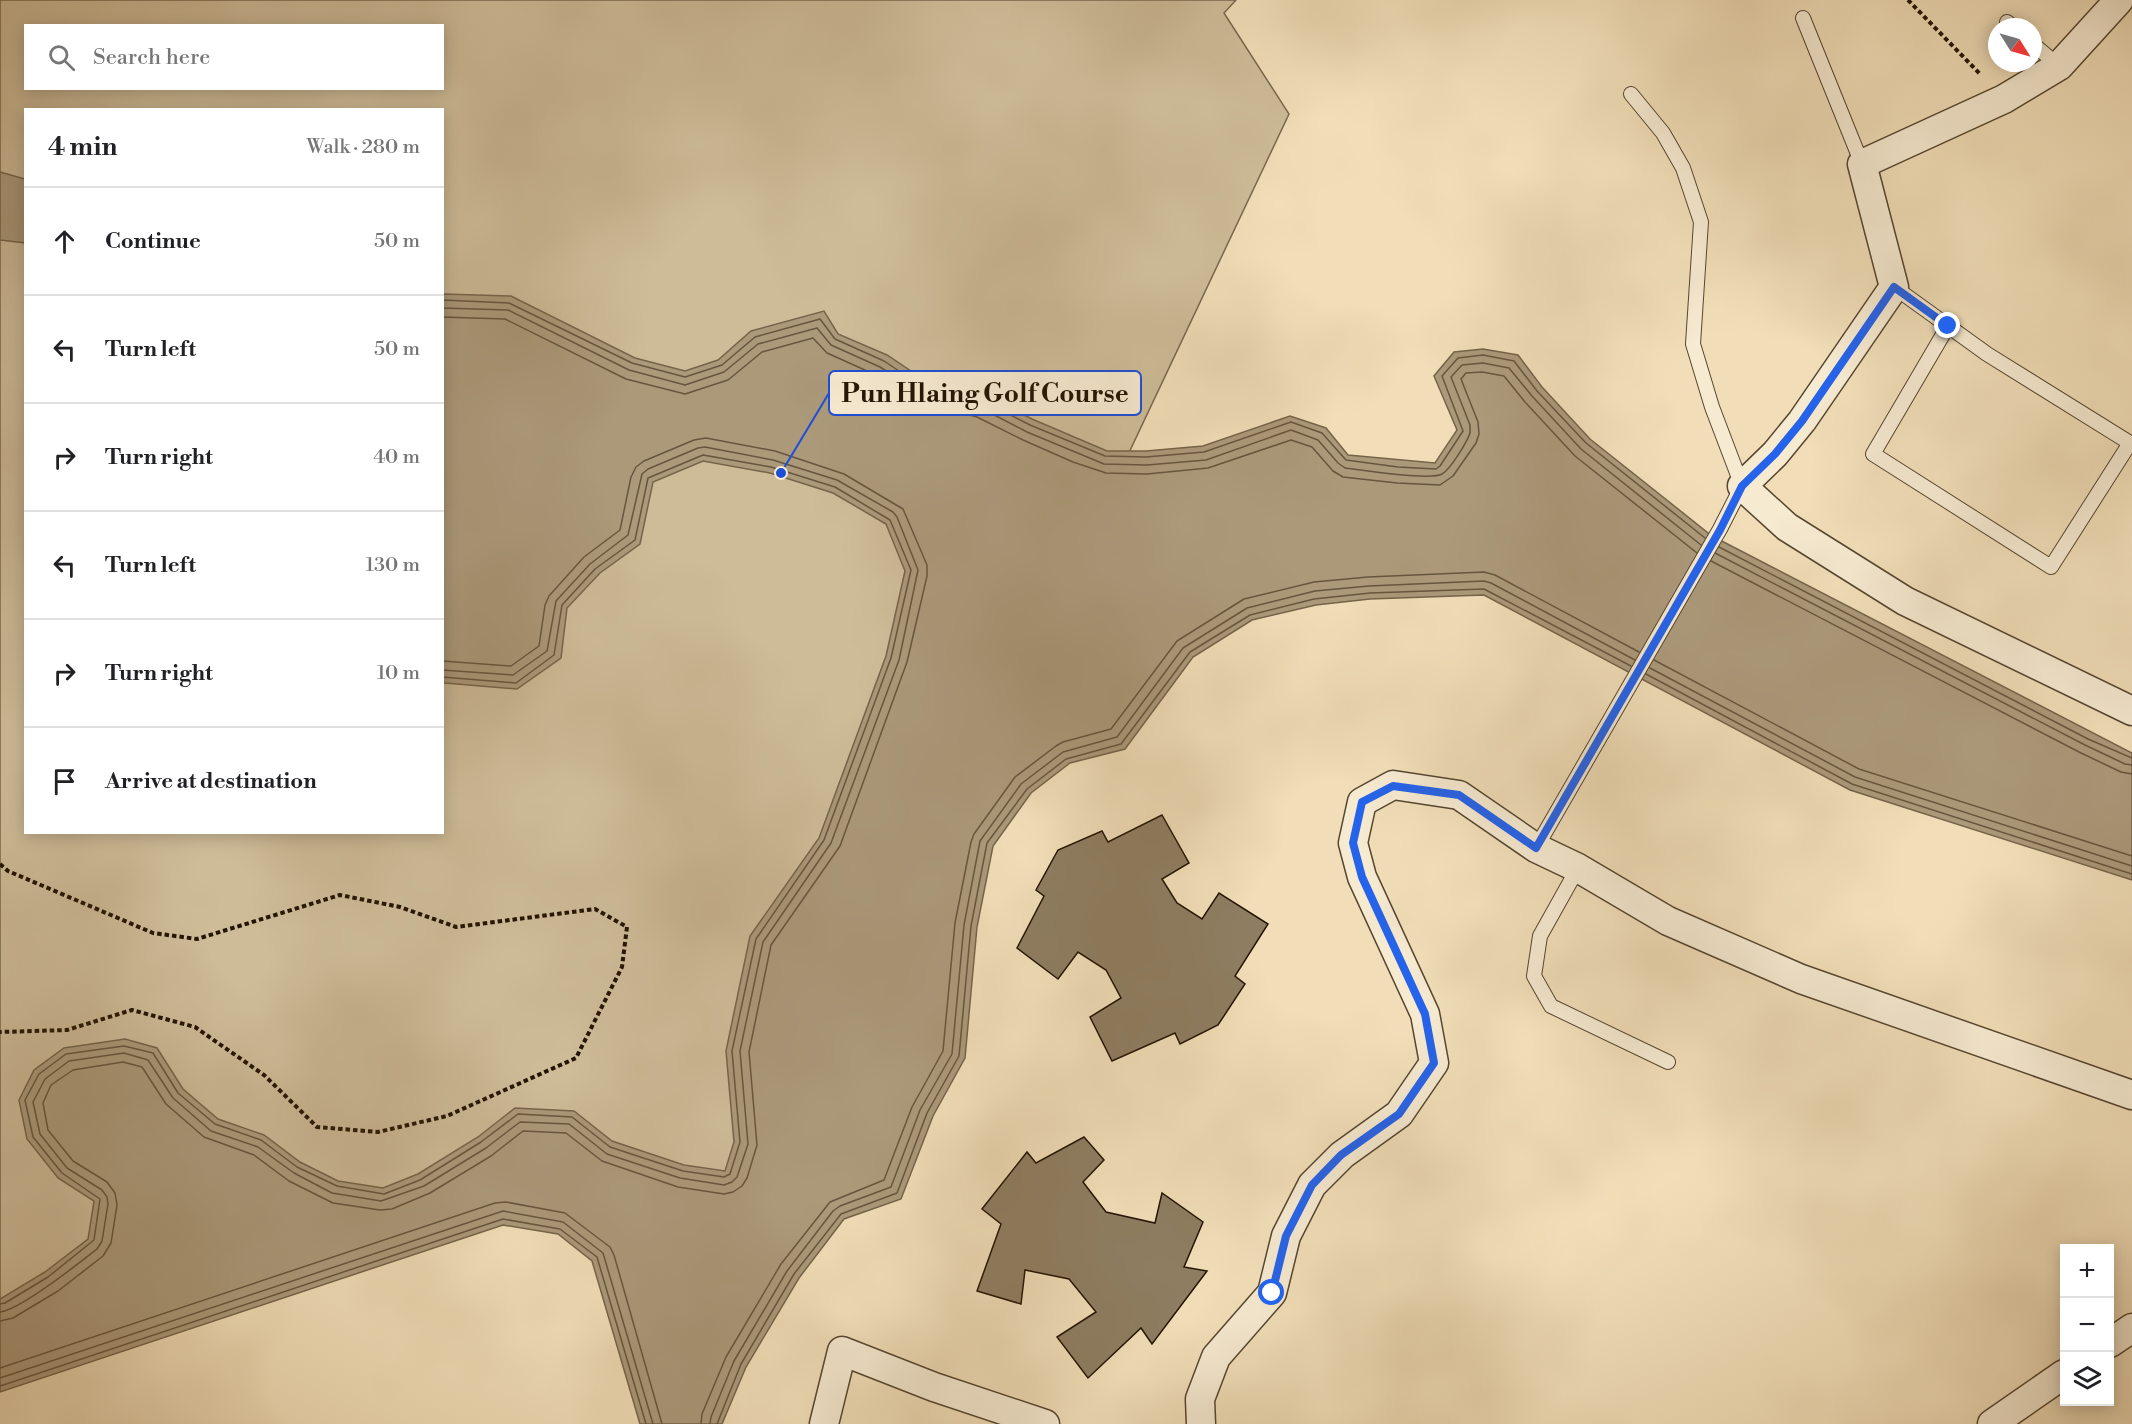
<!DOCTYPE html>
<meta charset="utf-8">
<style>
body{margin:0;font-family:"Libre Bodoni",serif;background:#f2f2f2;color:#202124}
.controls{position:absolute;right:18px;bottom:18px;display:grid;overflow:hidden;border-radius:0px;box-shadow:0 3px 15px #0003}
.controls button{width:54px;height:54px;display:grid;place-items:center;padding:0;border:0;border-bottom:2px solid #e0e0e0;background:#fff;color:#202124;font:30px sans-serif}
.compass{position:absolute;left:1988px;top:18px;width:54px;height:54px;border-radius:50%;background:#fff;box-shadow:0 3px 15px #0003;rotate:127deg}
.stop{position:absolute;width:18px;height:18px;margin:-14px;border:4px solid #2563eb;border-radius:50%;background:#fff}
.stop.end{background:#2563eb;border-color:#fff;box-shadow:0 2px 6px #0008}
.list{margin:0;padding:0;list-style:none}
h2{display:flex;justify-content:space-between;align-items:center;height:78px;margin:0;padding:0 24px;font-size:26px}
h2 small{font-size:20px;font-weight:400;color:#757577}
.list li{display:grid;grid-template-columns:39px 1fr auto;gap:18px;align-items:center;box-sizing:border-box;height:108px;padding:0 24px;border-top:2px solid #e0e0e0}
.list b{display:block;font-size:22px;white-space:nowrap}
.list em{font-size:20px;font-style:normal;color:#757577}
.icon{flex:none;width:33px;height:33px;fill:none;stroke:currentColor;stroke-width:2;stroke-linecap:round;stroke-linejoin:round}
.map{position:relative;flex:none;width:2132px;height:1424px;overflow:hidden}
.search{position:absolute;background:#fff;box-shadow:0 3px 15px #0003;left:24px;top:24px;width:420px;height:66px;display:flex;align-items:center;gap:15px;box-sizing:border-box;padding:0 21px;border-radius:0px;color:#757577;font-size:22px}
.panel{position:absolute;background:#fff;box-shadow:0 3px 15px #0003;left:24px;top:108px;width:420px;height:726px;border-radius:0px}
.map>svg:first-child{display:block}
</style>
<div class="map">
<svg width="2132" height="1424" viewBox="0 0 2132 1424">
<rect width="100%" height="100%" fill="#f1deb8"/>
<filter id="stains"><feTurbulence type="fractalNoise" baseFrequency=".00333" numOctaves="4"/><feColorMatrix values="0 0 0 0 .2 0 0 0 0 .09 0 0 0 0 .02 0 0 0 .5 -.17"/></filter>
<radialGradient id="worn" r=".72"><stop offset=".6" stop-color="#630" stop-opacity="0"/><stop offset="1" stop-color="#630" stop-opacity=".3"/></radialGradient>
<path fill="#cebc99" stroke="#78684e" stroke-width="1.5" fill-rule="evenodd" d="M0 0H1236L1224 13 1289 114 747 1261 503 1193 0 1371ZM26 26H442V88H26ZM26 110H442V832H26Z"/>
<path fill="#ab997a" stroke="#75644a" stroke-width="1.5" d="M0 172 25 179V243L0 240Z
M443 294 511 296 635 358 685 371 718 360 751 331 824 311 838 334 887 355 926 381 985 395 1032 419 1107 451H1146L1203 446 1290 416 1326 428 1348 455 1435 463 1457 430 1434 376 1454 352 1483 349 1518 355 1542 387 1590 439 1712 536 2132 753V880L1850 790 1484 595 1370 599 1316 605 1252 620 1193 657 1125 749 1070 763 1031 793 993 846 977 927 965 1058 933 1116 901 1199 844 1219 799 1278 746 1367 722 1424H640L592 1261 558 1234 503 1225 0 1392V1299L45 1272 88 1239 94 1201 58 1178 27 1139 19 1100 34 1070 64 1048 125 1039 157 1048 183 1089 218 1119 264 1135 300 1162 338 1181 383 1188 418 1174 478 1137 515 1108 574 1111 612 1141 684 1165 725 1171 734 1142 726 1051 750 936 819 838 886 656 905 571 886 524 833 493 770 473 703 461 653 482 640 544 600 573 567 608 561 658 517 689 445 683 442 682Z"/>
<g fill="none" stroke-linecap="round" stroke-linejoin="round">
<path stroke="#67563e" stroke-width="1.5" d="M442 300 509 303 632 363 685 377 722 365 755 337 820 319 835 339 884 361 923 387 983 401 1030 425 1105 456 1146 457 1204 452 1291 422 1322 433 1346 460 1398 467 1436 469 1440 466 1463 431 1442 376 1458 358 1483 355 1514 361 1537 391 1586 443 1705 538
M442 308 508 310 629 370 685 385 724 372 758 344 817 328 831 345 880 367 920 393 981 408 1027 432 1104 464 1147 465 1206 460 1291 430 1318 440 1338 463 1345 468C1361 470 1430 481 1442 474 1450 470 1467 442 1470 433V425L1451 377 1462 365 1483 363 1509 368 1532 396 1581 449 1701 545
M442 317 505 319 626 379 685 394 728 380 762 352 813 338 827 353 876 375 916 401 977 417 1023 440 1073 462 1106 473 1147 474 1208 468 1291 440 1312 447 1333 471 1343 477 1397 483 1440 485 1453 476 1476 443 1479 434 1478 422 1461 379 1466 373 1482 372 1504 376 1525 402 1575 456 1697 553
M1719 547 2088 739 2132 758
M1715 553 2085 745 2125 764 2132 765
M1711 561 2081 753 2121 772 2132 774
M1654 660 1859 769 2132 856
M1650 668 1855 777 2132 866
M1646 674 1852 784 2132 874
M0 1304 5 1303 48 1277 94 1240 100 1199 62 1173 33 1137 25 1100 39 1074 66 1054 124 1046 153 1053 178 1093 215 1124 261 1140 297 1167 337 1186 384 1194 420 1180 481 1142 518 1114 572 1117 610 1147 683 1171 724 1177 730 1174 740 1142 732 1051 756 939 824 840 891 658 911 570 890 520 835 487 771 467 703 455 648 478 635 540 595 569 562 605 554 655 516 683 442 677
M0 1312C20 1310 78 1264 97 1249L102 1241 108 1204 107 1197 102 1190 67 1168 40 1134 33 1102 45 1079 69 1061 124 1053 148 1060 173 1098 211 1131 258 1147 294 1173 332 1193 381 1201 424 1186 486 1148 520 1122 569 1124 607 1154 680 1178 724 1185 732 1182 737 1177 748 1144 740 1051 763 942 831 843 899 660 918 570 897 517 893 512 837 480 773 460 705 447 698 448 648 469 642 474 628 535 590 564 556 601 547 651 513 675 442 670
M0 1321 13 1318 58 1291 103 1256 111 1243 117 1205 115 1193 107 1182 73 1161 48 1130 43 1103 51 1085 73 1070 123 1062 142 1067 166 1104 204 1137 254 1155 289 1181 333 1203 380 1210 392 1209 430 1193 491 1156 523 1131 566 1133 602 1161 678 1187 724 1194 733 1192 742 1186 747 1178 757 1145 749 1052 771 945 840 846 907 662 927 576V565L903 509 844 474 775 451 706 438 694 440 644 461 636 467 631 477 620 530 584 557 549 596 545 605 539 646 511 666 442 661
M0 1368 495 1203 506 1202 565 1213 610 1247 614 1255 662 1424
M0 1378 503 1211 563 1222 603 1253 653 1424
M0 1386 503 1219 560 1229 597 1257 646 1424
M701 1424 702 1414 726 1357 781 1264 830 1202 884 1180 912 1107 943 1051 955 923 971 842 974 834 1015 777 1056 746 1063 742 1111 729 1177 641 1244 599 1314 582 1368 577 1484 572 1495 575 1639 652
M710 1424 711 1417 734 1361 787 1271 833 1211 840 1206 891 1187 920 1110 952 1054 964 925 980 841 1021 784 1063 752 1117 737 1183 648 1247 608 1315 591 1369 586 1484 581 1491 583 1635 660
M717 1424 741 1364 794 1274 841 1214 897 1193 927 1113 959 1056 971 926 987 843 1027 789 1066 759 1121 744 1190 652 1250 615 1314 599 1370 593 1484 589 1631 666"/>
</g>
<path fill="#8e7d61" stroke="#231403" stroke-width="1.5" d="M1162 815 1189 863 1162 879 1177 903 1202 919 1219 893 1268 924 1235 976 1245 984 1218 1025 1180 1044 1175 1033 1112 1061 1090 1017 1121 998 1106 970 1078 952 1058 979 1017 948 1044 896 1036 890 1058 850 1102 831 1108 842Z
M1084 1137 1104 1160 1083 1182 1106 1212 1155 1223 1162 1193 1203 1222 1184 1267 1207 1271 1152 1344 1141 1328 1088 1378 1057 1337 1096 1312 1069 1279 1025 1270 1021 1304 977 1291 1001 1224 982 1209 1027 1152 1036 1163Z"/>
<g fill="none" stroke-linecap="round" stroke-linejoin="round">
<defs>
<path id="service" d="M1803 18 1862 164
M2007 22 2013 27
M2033 44 2059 66
M1894 287 1987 354 2130 443 2051 567 1873 454 1948 326
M1536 848 1720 529 1742 486 1712 407 1693 344 1701 222 1683 168 1663 133 1631 94
M1578 868 1540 936 1534 976 1551 1006 1668 1062"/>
<path id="minor" d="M2119 0 2059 66 2004 99 1862 164 1894 287 1802 421 1775 454 1742 486 1787 527 1905 601 2132 711
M2110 1343 2132 1328
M824 1424 842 1351 934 1387 1045 1424
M1201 1424 1200 1399 1216 1357 1272 1293 1286 1236 1312 1185 1342 1155 1399 1114 1434 1063 1425 1014 1362 877 1353 843 1362 802 1393 785 1459 795 1536 848 1578 868 1668 921 1801 979 2132 1095
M1992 1424 2064 1374"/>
</defs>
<use href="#service" stroke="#564630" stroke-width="16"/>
<use href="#minor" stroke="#564630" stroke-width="31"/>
<path stroke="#231403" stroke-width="4" stroke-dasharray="4.5 3" stroke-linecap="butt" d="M1908 0 1981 75
M0 864 8 871 153 933 197 939 340 895 400 907 456 927 595 909 627 927 622 967 576 1058 447 1116 378 1132 317 1127 264 1075 195 1027 132 1010 67 1030 0 1032"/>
<use href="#service" stroke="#f6ead1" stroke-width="14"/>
<use href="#minor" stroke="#f6ead1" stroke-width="28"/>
</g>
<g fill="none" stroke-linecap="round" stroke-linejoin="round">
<path stroke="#2563eb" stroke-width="8" d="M1272 1293 1286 1236 1312 1185 1341 1155 1399 1114 1434 1063 1425 1014 1362 877 1353 843 1362 802 1393 786 1459 795 1536 848 1720 530 1742 486 1775 454 1802 421 1894 287 1948 326"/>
</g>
<path fill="none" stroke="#1d4ed8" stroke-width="2" d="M781 473L829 393"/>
<circle fill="#1d4ed8" stroke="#f6ead1" stroke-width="2" cx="781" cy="473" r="6"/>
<rect fill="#f6ead1" stroke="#1d4ed8" stroke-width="2" x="829" y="371" width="312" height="44" rx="6"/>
<g font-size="26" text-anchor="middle" font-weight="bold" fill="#231403">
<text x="985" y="402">Pun Hlaing Golf Course</text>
</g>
<rect width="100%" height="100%" filter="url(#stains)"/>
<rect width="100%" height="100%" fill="url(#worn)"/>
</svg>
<div class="controls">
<button>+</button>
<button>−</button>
<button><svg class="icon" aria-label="layers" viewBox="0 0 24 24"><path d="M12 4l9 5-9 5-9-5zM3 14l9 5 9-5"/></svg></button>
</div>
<svg class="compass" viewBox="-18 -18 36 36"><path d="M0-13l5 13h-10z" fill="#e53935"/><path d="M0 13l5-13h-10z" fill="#757577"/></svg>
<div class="stop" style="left:1272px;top:1293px"></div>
<div class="stop end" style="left:1948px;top:326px"></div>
<div class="search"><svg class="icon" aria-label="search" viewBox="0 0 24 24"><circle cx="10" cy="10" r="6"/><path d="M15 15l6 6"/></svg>Search here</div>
<section class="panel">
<h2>4 min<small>Walk · 280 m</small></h2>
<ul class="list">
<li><svg class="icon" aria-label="ahead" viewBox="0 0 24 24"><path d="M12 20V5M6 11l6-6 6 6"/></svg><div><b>Continue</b></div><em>50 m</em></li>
<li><svg class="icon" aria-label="left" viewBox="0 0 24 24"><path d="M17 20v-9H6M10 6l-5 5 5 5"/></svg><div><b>Turn left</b></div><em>50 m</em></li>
<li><svg class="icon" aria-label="right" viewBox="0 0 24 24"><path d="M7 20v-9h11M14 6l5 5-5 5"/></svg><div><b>Turn right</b></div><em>40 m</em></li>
<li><svg class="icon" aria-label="left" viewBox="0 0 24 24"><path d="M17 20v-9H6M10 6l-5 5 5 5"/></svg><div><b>Turn left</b></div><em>130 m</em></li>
<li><svg class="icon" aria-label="right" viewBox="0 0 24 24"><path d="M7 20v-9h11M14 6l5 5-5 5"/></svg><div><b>Turn right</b></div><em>10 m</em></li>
<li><svg class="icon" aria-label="arrive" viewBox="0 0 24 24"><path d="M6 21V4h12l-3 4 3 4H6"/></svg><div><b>Arrive at destination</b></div></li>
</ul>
</section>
</div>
